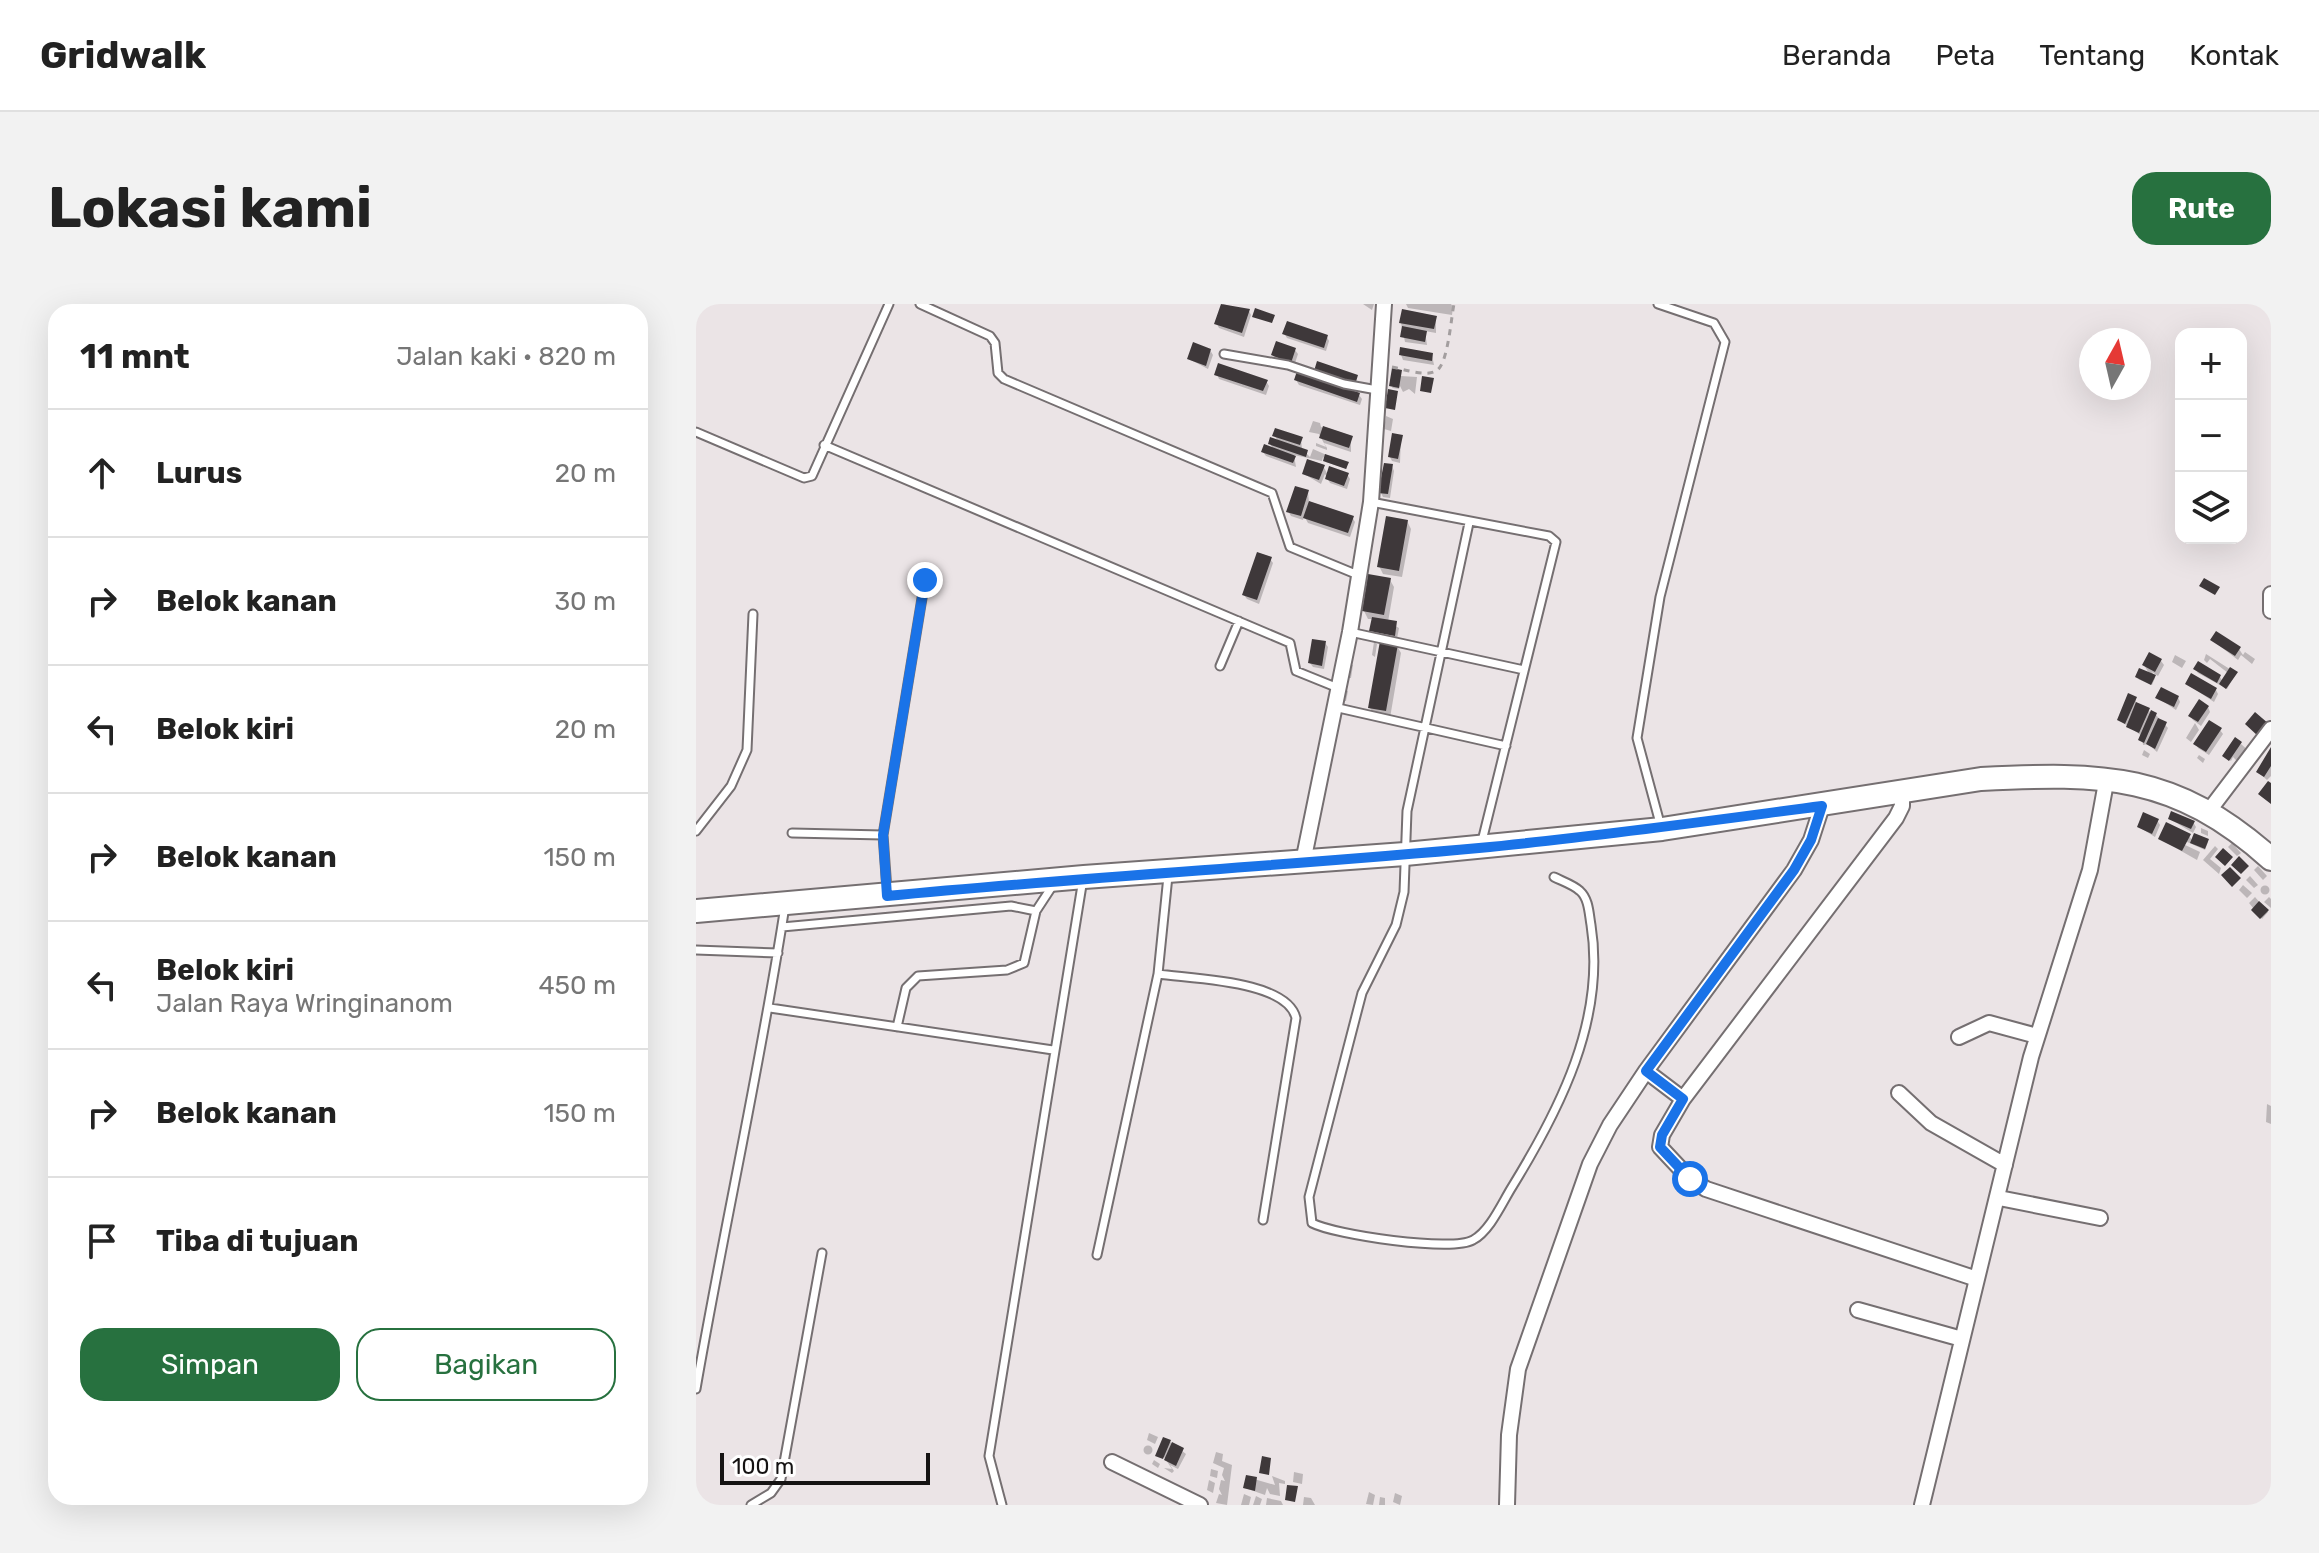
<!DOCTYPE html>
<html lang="id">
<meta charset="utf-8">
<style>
body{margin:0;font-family:Rubik,sans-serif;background:#f2f2f2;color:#222}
.controls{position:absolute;right:24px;top:24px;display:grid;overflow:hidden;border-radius:16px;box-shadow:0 8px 32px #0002}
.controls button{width:72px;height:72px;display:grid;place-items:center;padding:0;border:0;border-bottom:2px solid #e0e0e0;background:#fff;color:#222;font:40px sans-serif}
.compass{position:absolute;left:1383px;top:24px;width:72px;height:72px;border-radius:50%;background:#fff;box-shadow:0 8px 32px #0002;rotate:8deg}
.scale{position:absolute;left:24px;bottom:20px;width:210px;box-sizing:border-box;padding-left:8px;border:4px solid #151313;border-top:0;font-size:22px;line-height:28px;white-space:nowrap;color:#151313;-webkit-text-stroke:6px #fff;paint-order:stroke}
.stop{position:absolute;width:24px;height:24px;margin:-18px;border:6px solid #1a73e8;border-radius:50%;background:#fff}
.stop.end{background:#1a73e8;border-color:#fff;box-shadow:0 2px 8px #0008}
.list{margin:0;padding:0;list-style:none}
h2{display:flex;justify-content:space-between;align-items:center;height:104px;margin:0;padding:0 32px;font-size:34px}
h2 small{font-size:26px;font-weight:400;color:#767676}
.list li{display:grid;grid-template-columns:52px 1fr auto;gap:24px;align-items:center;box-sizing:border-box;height:128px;padding:0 32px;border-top:2px solid #e0e0e0}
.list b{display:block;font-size:30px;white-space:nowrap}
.list p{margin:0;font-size:26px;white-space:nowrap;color:#767676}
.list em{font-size:26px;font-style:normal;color:#767676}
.actions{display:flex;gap:16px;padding:24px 32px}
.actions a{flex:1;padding:18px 0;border:2px solid #27713f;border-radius:24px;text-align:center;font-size:28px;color:#27713f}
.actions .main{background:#27713f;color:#fff}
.icon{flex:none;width:44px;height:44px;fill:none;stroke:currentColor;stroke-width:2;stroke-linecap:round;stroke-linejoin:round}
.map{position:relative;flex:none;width:1575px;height:1201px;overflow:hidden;border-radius:24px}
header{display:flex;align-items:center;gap:48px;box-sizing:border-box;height:112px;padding:0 40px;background:#fff;border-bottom:2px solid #e0e0e0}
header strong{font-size:38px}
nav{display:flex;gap:44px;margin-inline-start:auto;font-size:28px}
.intro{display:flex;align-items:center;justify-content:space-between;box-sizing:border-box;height:192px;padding:0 48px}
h1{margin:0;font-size:56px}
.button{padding:20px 36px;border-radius:24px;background:#27713f;color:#fff;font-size:28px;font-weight:700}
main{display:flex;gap:48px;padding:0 48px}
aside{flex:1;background:#fff;border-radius:24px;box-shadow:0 8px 32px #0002}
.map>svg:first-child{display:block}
</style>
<header>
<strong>Gridwalk</strong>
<nav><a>Beranda</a><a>Peta</a><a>Tentang</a><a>Kontak</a></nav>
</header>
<div class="intro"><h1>Lokasi kami</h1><a class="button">Rute</a></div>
<main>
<aside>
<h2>11 mnt<small>Jalan kaki · 820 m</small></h2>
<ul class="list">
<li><svg class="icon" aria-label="ahead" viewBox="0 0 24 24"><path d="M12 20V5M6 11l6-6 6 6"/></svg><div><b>Lurus</b></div><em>20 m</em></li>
<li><svg class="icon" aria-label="right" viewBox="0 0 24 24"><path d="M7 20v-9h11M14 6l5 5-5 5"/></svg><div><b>Belok kanan</b></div><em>30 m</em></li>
<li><svg class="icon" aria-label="left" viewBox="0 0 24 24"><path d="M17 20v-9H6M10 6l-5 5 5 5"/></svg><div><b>Belok kiri</b></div><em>20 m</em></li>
<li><svg class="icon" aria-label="right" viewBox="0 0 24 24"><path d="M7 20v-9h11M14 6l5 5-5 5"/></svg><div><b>Belok kanan</b></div><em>150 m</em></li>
<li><svg class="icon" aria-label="left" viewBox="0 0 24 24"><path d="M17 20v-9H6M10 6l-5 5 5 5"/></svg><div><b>Belok kiri</b><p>Jalan Raya Wringinanom</p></div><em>450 m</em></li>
<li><svg class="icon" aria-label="right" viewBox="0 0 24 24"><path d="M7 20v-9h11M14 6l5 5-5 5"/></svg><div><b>Belok kanan</b></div><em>150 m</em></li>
<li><svg class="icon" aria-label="arrive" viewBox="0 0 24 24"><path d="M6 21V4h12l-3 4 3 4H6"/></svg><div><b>Tiba di tujuan</b></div></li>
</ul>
<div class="actions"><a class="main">Simpan</a><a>Bagikan</a></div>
</aside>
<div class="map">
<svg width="1575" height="1201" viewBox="0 0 1575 1201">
<rect width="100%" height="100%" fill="#ebe4e6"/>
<path fill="#0003" d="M527 0 553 7 555 11 548 33 523 24 521 20Z
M667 0H678L676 6Z
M710 0H755L757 3 756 11 712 4Z
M740 13V29L729 27 731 41 709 38 705 19Z
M588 29 631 33 633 37 630 47 591 34Z
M514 46 517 51 512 65 493 55Z
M599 46 602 50 598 62 579 56 577 51Z
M705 51H736L738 61 707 56Z
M705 68V72L721 73 719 90 713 85 707 88 704 82 703 85 696 84Z
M521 70 570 77 573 82 570 91 523 75Z
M600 76 663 91 666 95 664 101 603 81Z
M690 112 697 115 695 127 688 125Z
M617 117 624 119 625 123 655 134V148L628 139 631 144V146L620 142V139L630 143 623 130 613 128Z
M578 131 605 135 606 145 614 153 617 145 651 160V165L630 158 627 153 626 157 598 151 600 163 570 152 567 148 578 146 574 140 582 137Z
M705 133 704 159 696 157 694 153Z
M627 162 632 171 651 170 654 175 651 185 634 179 629 170 625 180 608 170Z
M696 162 698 167 694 194 687 193 685 189Z
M612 188 613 198 656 213 659 218 654 233 612 219 608 212 607 216 595 212 592 207Z
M711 217 715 225 706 273 687 270 683 262Z
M574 255 577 259 563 300 551 295 548 291Z
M694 276 698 283 692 318 703 324 701 335 678 331 677 315H672L668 307Z
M1516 336 1543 345 1547 351 1549 348 1559 355 1556 360 1545 351 1542 356Z
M678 338 681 340 679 353 676 351Z
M629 339 632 343 628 365 617 363 614 359Z
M701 342 705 349 694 414 679 411 674 404Z
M1510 350 1540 369 1531 385 1502 369 1499 365 1524 373 1527 378 1532 369 1514 355 1511 359 1508 356Z
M1479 351 1490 357 1486 364 1476 358Z
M1465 357 1468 361 1462 372 1456 368 1459 374 1456 381 1442 375 1454 371 1448 361Z
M653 359 657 361 655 374H652Z
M1491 380 1520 386 1522 390 1518 398Z
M647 385 652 387 650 397H646Z
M1482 393 1484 398 1480 406 1462 394Z
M1439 394 1441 401 1460 411 1472 424 1461 448 1452 440 1447 441 1446 432 1423 416Z
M1512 403 1514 408 1505 422 1497 416 1494 412Z
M1499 419 1503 426 1495 438 1490 434Z
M1524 426 1527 430 1513 451 1502 444 1500 440Z
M1545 440 1554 448 1546 462 1537 453 1535 457 1530 453Z
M1448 446 1454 450 1452 454 1446 451Z
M1575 447V472L1571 476 1562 468Z
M1503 451 1509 455 1507 459 1501 454Z
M1474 515 1497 518 1500 523 1497 529Z
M1461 516 1464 521 1459 533 1443 523Z
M1505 524 1512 527V532L1505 529Z
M1493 532 1497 537 1512 538 1509 546 1489 537 1487 540 1504 548 1501 556 1464 535Z
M1536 539 1545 549 1541 552 1532 543Z
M1519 542 1522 545 1514 555 1525 564 1523 570 1507 556Z
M1562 562 1571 572 1567 576 1558 566Z
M1554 572 1562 581 1558 584 1550 576Z
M1547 581 1556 589 1551 594 1543 586Z
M1564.5 586a4.5 4.5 0 1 1 9 0a4.5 4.5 0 1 1-9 0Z
M1559 593 1572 608 1566 615 1553 599Z
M1573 593 1575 595V604L1568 598Z
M1571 800 1575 802V820L1570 818Z
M453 1129 462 1133 459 1140 451 1136Z
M473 1137 490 1150 482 1165 474 1161 478 1167 476 1169 468 1164 476 1165 468 1153H462Z
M447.5 1146a4.5 4.5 0 1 1 9 0a4.5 4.5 0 1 1-9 0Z
M520 1148 527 1150 526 1157 536 1161 531 1201 520 1199 523 1190 526 1191 523 1185 525 1176 529 1177 526 1171 528 1164 517 1159Z
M458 1156 464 1160 462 1164 456 1160Z
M515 1165 522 1167 521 1174 514 1172Z
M598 1168 607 1170 606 1180 597 1178Z
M576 1172 589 1177V1180L583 1179 584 1192 574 1190 571 1184 569 1191 549 1184 551 1173 579 1181Z
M513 1176 519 1179 517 1189 511 1186Z
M673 1188 679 1191 677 1201 670 1200Z
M699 1189 706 1192 704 1201 697 1198Z
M548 1190 555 1193 553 1201H545Z
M560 1192 566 1195 564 1201H557Z
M608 1193 615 1194 619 1201H607Z
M684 1193 689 1194V1201H683Z
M571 1194 585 1197 587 1201H570Z"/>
<path fill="#3e383a" d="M525 0 554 5 546 29 518 20Z
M559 4 579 11 576 19 556 13Z
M706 5 741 12 738 25 703 19Z
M591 17 632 31 628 44 586 30Z
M706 22 731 27 729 38 704 33Z
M580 37 600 44 595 59 575 51Z
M497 38 515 45 510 62 491 55Z
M704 43 737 49 736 57 703 51Z
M621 57 662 71 659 81 618 67Z
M522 59 572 76 567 87 518 71Z
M696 64 706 66 703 84 693 82Z
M601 67 664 89 661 98 598 76Z
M726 72 738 74 735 89 724 87Z
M692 85 702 87 699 106 689 104Z
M627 122 657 132 653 144 623 134Z
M579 124 607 133 604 141 576 132Z
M696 129 707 131 702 155 692 153Z
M574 133 612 146 610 153 572 140Z
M568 140 600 152 597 159 565 148Z
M629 150 653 158 650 165 627 157Z
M611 155 629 161 623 176 606 170Z
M688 159 697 160 692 190 682 189Z
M633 162 653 169 648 182 629 175Z
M599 182 613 186 605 212 590 208Z
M613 197 658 212 652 229 607 214Z
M690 212 712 216 703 267 681 263Z
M561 248 576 253 561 296 546 291Z
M672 270 695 274 688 311 666 307Z
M1508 274 1524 283 1519 291 1503 282Z
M676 313 701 317 699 332 673 327Z
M1520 327 1545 343 1539 352 1514 336Z
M616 335 630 337 626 362 612 359Z
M684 337 702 340 690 407 672 404Z
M1453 348 1466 355 1459 368 1446 361Z
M1502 357 1525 371 1521 379 1497 365Z
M1534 363 1542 368 1530 385 1523 380Z
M1443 364 1460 371 1455 381 1439 373Z
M1495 369 1521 384 1515 395 1489 380Z
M1465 383 1483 392 1478 403 1459 394Z
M1432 389 1441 393 1429 420 1421 416Z
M1503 395 1513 402 1502 418 1492 412Z
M1440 398 1454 404 1443 429 1430 423Z
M1455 406 1461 409 1448 439 1442 436Z
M1559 408 1573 420 1562 432 1549 420Z
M1462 414 1471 418 1459 445 1450 440Z
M1513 416 1526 424 1510 448 1497 440Z
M1539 433 1546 438 1533 457 1526 452Z
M1575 443V462L1568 473 1560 468Z
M1572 477 1575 479V500L1562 490Z
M1475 507 1499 517 1495 525 1472 515Z
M1447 508 1463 515 1456 530 1441 523Z
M1470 518 1495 530 1486 547 1462 535Z
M1498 529 1513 535 1509 545 1494 539Z
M1527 544 1537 553 1529 562 1519 553Z
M1543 552 1553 562 1545 570 1535 561Z
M1534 563 1545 574 1536 583 1525 571Z
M1563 597 1573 606 1564 615 1555 606Z
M467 1133 475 1136 467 1155 459 1152Z
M476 1138 488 1144 480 1162 468 1156Z
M566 1152 575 1154 573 1171 563 1169Z
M550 1171 561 1173 559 1187 547 1184Z
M591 1181 602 1182 599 1198 589 1196Z"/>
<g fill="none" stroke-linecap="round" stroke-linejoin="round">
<defs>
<path id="service" d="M224 0 294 32 299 39 302 69 308 75 576 189 594 243 662 271
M962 0 1018 19 1029 38 964 293 941 434 965 523
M528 50 592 61 648 80 681 86
M0 128 108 174 116 172 193 0
M128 141 594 339 600 367 642 384
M675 198 853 232 860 238 786 537
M773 219 711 507 708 588 700 621 666 689 613 893 616 919C639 931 756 948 777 936 794 927 806 899 816 883 864 805 910 715 895 621 893 610 893 595 884 587 878 581 866 577 858 573
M654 328 828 366
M524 362 543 317
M638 403 810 442
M0 527 35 482 51 446 57 310
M96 529 187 531
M191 586 187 531 229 276
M86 623 315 602 340 607
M0 646 82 649
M462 670C495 675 591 676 600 714L567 916
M74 704 357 746
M201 723 210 684 222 672 311 666 328 659 340 607 357 581
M401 951 462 670 472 572
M0 1085C28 923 64 764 89 602
M55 1201 75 1189 85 1175 126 949
M306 1201 293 1152 387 575"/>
<path id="minor" d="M1575 290V307
M1206 489V502L1200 514 987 795 966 831 964 843 994 875 1010 885 1281 975
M1512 508 1575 425
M607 558 654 328 675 198 688 0
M1263 733 1293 719 1341 732
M950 767 987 795
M1203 789 1235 819 1309 861
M1303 894 1404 914
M1162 1006 1266 1035
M416 1158 504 1201
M811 1201 813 1131 822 1065 894 860 914 821 950 767 1098 566 1115 536 1126 502
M1226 1201 1335 753 1394 566 1411 473"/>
<path id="primary" d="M0 607 388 573 709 550 966 525 1285 475C1407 469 1479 469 1575 555"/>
</defs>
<use href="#service" stroke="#756f71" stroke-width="11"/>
<use href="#minor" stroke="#756f71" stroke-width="18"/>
<use href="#primary" stroke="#756f71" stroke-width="26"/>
<path stroke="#a39e9f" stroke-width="3" stroke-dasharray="6 6" stroke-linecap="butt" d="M696 63C707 65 729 73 740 67 752 61 755 14 758 0"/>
<use href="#service" stroke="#fff" stroke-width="7"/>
<use href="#minor" stroke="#fff" stroke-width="14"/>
<use href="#primary" stroke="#fff" stroke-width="22"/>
</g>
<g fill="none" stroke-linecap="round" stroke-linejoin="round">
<path stroke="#1a73e8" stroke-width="10" d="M229 276 187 531 191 592C389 573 586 562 783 544 898 533 1012 517 1126 502L1115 536 1098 566 950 767 987 795 966 831 964 843 994 875"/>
</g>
</svg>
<div class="controls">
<button>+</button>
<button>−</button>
<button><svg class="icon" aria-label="layers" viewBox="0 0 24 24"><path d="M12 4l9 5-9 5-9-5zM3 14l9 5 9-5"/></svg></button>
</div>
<svg class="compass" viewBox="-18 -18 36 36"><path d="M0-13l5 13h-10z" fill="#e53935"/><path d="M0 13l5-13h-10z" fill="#767676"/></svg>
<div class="scale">100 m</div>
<div class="stop" style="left:994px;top:875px"></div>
<div class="stop end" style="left:229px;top:276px"></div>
</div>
</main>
